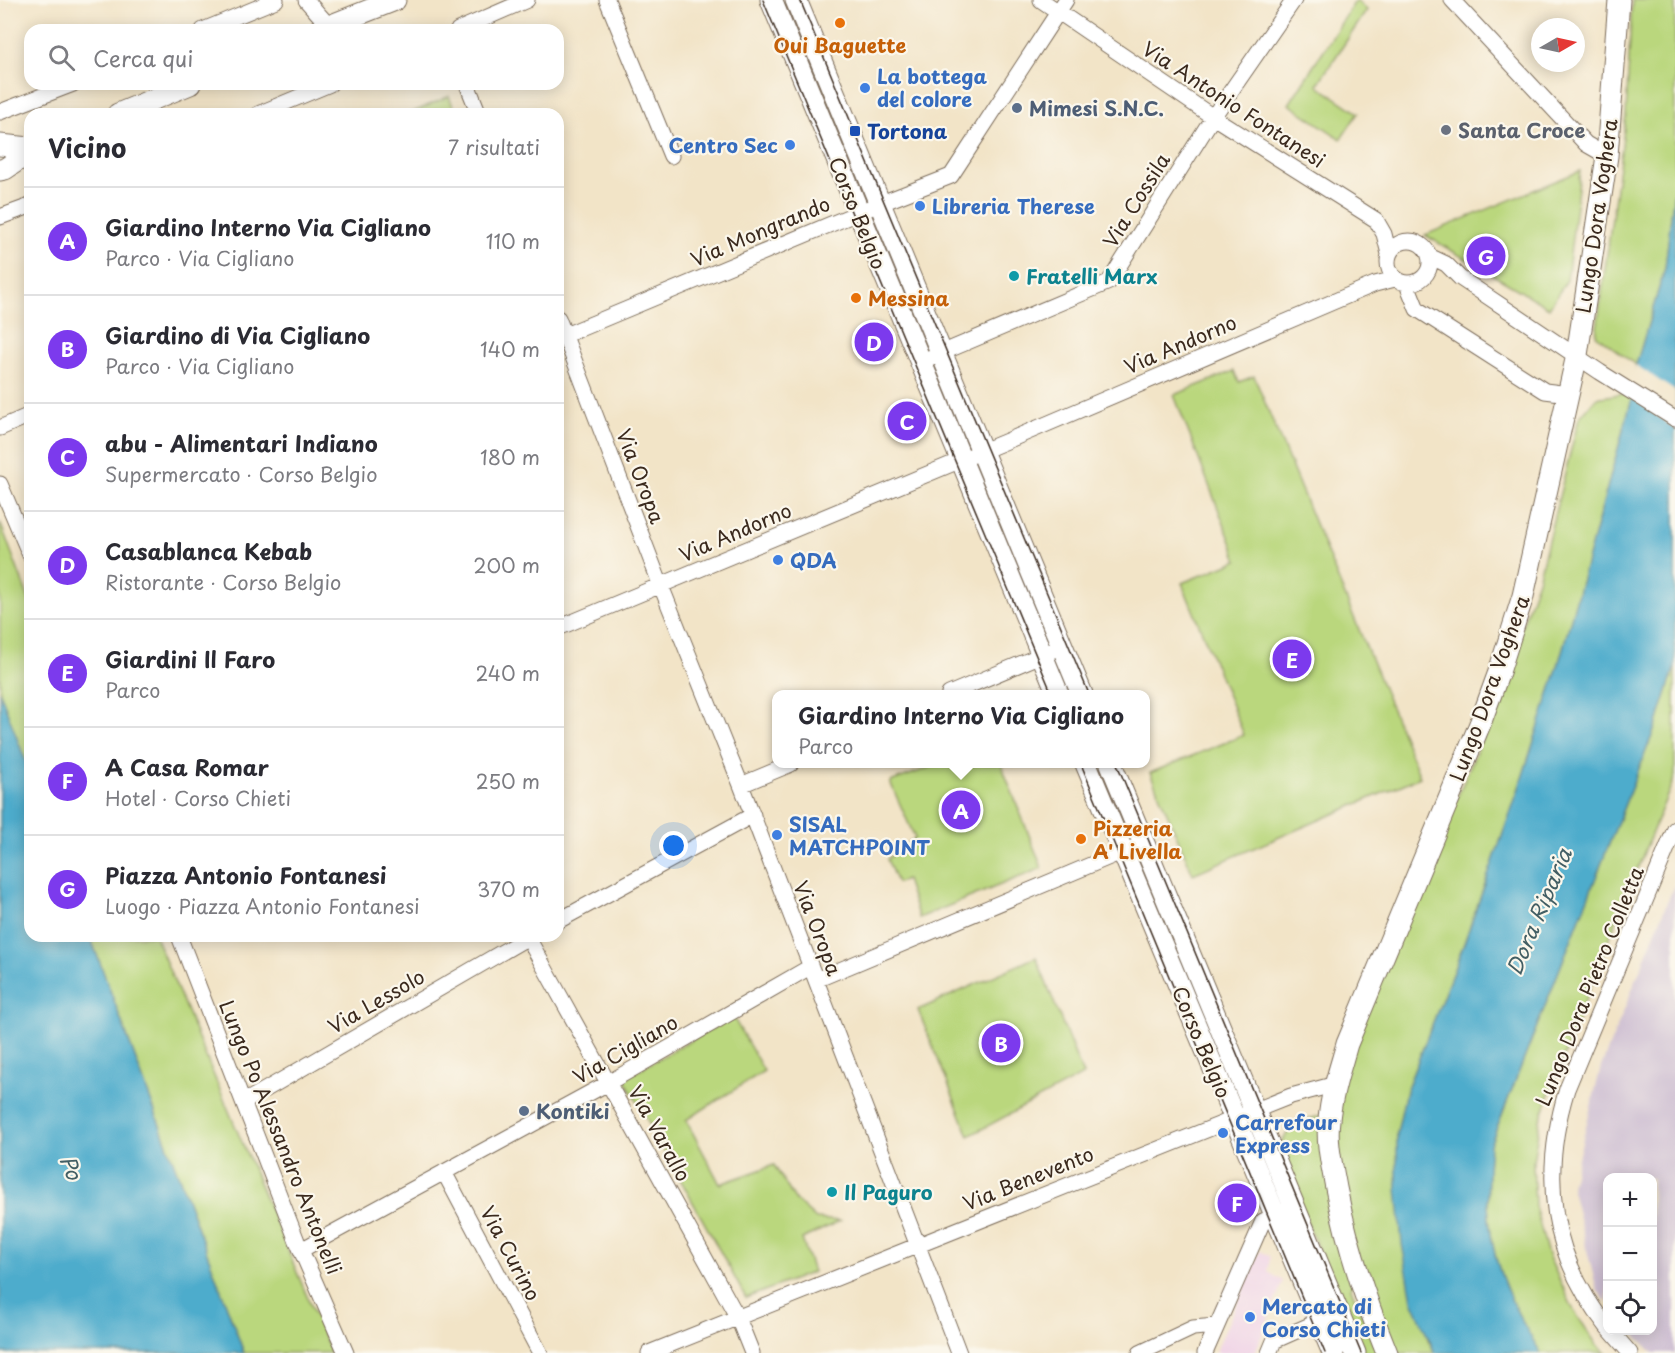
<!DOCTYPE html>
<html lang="it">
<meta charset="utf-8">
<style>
body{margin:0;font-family:"Playpen Sans",sans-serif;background:#f2f2f3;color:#2b2b33}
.controls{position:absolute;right:18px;bottom:18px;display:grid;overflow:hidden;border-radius:12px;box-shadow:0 3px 15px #0003}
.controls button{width:54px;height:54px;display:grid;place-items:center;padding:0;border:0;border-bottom:2px solid #e1e1e2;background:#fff;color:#2b2b33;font:30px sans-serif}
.compass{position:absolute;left:1531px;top:18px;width:54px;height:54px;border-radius:50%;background:#fff;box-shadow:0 3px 15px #0003;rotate:81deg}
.you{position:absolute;left:674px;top:846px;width:21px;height:21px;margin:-15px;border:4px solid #fff;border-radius:50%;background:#1a73e8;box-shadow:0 0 0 9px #1a73e833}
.badge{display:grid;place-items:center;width:39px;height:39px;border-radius:50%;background:#7c3aed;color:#fff;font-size:20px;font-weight:700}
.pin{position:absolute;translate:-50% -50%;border:3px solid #fff;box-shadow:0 2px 6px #0006}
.popup{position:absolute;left:772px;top:690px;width:378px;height:78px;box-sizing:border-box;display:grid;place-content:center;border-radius:12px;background:#fff;filter:drop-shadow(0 2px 4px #0005);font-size:20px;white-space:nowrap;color:#7c7c81}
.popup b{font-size:22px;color:#2b2b33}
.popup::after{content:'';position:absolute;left:50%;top:100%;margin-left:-12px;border:12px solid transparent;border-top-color:#fff}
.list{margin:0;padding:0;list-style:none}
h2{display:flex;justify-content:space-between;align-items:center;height:78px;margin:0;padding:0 24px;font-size:26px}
h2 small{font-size:20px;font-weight:400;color:#7c7c81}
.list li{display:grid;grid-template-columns:39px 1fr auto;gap:18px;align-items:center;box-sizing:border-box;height:108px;padding:0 24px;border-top:2px solid #e1e1e2}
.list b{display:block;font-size:22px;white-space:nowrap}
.list p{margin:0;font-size:20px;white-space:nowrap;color:#7c7c81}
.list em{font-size:20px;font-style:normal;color:#7c7c81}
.icon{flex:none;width:33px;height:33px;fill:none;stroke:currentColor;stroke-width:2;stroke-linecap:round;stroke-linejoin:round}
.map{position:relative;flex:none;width:1675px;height:1353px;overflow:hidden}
.search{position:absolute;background:#fff;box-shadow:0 3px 15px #0003;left:24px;top:24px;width:540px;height:66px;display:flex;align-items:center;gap:15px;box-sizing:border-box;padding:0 21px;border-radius:18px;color:#7c7c81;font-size:22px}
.panel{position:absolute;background:#fff;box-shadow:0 3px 15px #0003;left:24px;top:108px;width:540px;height:834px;border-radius:18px}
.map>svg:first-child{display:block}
</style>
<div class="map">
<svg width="1675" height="1353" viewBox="0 0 1675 1353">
<rect width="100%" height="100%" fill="#fbf7ec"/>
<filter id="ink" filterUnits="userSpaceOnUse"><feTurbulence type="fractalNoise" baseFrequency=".0167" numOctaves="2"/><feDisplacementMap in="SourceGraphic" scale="12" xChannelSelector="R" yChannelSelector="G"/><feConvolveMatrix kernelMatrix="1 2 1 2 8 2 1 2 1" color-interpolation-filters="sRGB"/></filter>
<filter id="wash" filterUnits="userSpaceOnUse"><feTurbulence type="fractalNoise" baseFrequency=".008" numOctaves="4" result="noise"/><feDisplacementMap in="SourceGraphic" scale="24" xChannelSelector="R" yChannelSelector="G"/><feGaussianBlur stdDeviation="1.35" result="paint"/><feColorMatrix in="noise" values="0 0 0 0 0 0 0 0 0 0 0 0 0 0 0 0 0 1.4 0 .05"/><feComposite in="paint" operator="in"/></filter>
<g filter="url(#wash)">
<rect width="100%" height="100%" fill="#f2e4c7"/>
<path fill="#efd0e6" d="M1260 1251 1270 1257 1268 1272 1283 1281 1255 1353H1215Z"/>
<path fill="#cdbed2" d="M1675 883V1353H1653L1632 1331 1652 1330V1178H1608L1607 1302 1597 1290 1571 1186 1601 1067Z"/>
<path fill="#bad77d" stroke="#7a804e" stroke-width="1.5" d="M1356 0 1367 10 1317 85 1358 113 1341 139 1289 104Z
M1632 0H1675V183L1665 268 1636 365 1596 335 1626 115Z
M449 96 456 114H409Z
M1580 171 1567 280 1549 308 1425 235Z
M1234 371 1239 382 1254 376 1420 777 1193 874 1150 773 1244 735 1182 583 1238 560 1174 395Z
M1625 393 1632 398 1558 666 1517 794 1462 949 1406 1091 1397 1133V1188L1428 1340 1435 1353H1391L1357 1275 1351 1288 1378 1353H1361L1277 1150 1293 1124 1333 1112V1094L1487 726 1538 580 1579 418 1596 398Z
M0 522 30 602V774L0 693Z
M1675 666V776L1608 941 1540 1120 1533 1162 1535 1206 1548 1255 1574 1311 1597 1345 1606 1353H1541C1495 1282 1481 1229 1490 1145L1657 723Z
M939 764H1001L1042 868 919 918 906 880 897 883 887 859 915 838 890 782Z
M90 936H155L331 1353H244Z
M1036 957 1083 1075 969 1136 918 1010Z
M733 1017 764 1071 686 1120 720 1184 774 1165 795 1200 816 1219 840 1221 802 1239 813 1272 746 1298 624 1078Z"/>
<path fill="#4daccc" stroke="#446b75" stroke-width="1.5" d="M1675 183V666L1657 723 1490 1145C1481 1229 1495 1282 1541 1353H1435L1412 1300 1402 1244 1397 1188V1133L1406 1091 1462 949 1517 794 1558 666 1632 398 1636 365 1665 268Z
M0 692 30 773V936H90L244 1353H2L0 1348Z"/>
<path fill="#f2e4c7" d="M1636 365 1675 391V429L1629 395 1632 376Z"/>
</g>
<g filter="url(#ink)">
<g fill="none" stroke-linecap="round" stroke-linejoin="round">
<defs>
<path id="street" d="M306 0 329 26
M607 0 671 156
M1041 0 1213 117 1376 220 1384 234 1389 254
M1452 0 1586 144 1607 156
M203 30 276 0
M458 30 527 0
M467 84 479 114
M0 112 73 84
M258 114 330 84
M0 217 30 206
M1388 262a21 21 0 1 1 42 0a21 21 0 1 1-42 0Z
M1429 256 1446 264 1460 278 1600 372 1675 419
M1407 284 1417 309 1545 391 1569 394
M558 318 661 586 741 785 959 1353
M558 338 879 204 951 176 1066 0
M920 362 1109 282 1213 117 1294 0
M0 428 30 415
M0 484 30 555
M558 628 1014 438 1375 284 1395 279
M949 694 1051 651
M741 785 791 764
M558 921 753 815
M179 936 297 1241 346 1353
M527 936 738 1318 752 1353
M816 980 1131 848
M244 1102 530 936
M444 1172 540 1353
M301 1250 608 1083 810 967
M1608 1328C1550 1255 1540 1177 1567 1089L1675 829
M1610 1330 1630 1353
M649 1353 1291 1096 1336 1084
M1140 1353 1193 1328 1216 1326
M1205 1353 1263 1221 1285 1211
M1269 1353 1274 1341 1328 1317"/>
<path id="secondary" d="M771 0 1058 694
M796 0 1082 694
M319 30 395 0
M118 114 190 84
M0 145 30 148
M0 170 5 169 30 152
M1086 764 1333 1353
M1111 764 1355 1353
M1387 1353C1365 1299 1347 1245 1336 1188 1332 1165 1326 1143 1329 1120 1331 1094 1340 1069 1347 1044L1480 724 1499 672 1523 596 1577 355 1607 156 1619 0"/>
</defs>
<use href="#street" stroke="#7b6b59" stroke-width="17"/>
<use href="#secondary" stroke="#7b6b59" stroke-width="23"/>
<use href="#street" stroke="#fff" stroke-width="15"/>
<use href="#secondary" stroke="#fff" stroke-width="21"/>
<path stroke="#3b2a1e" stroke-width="1.5" d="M763 0 1052 694
M800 0 1089 694
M1081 764 1325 1353
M1117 764 1361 1353"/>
</g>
</g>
<g fill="#e8710a" stroke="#fbf7ec" stroke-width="2">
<circle cx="840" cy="23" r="6"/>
<circle cx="856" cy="298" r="6"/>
<circle cx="1081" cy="839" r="6"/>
</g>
<g fill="#3f7fe0" stroke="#fbf7ec" stroke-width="2">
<circle cx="865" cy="88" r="6"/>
<circle cx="790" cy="145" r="6"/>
<circle cx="920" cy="206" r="6"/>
<circle cx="778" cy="560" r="6"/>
<circle cx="777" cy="835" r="6"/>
<circle cx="1223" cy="1133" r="6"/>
<circle cx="1250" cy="1317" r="6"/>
</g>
<g fill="#5c6f8a" stroke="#fbf7ec" stroke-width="2">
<circle cx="1017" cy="108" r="6"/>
<circle cx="524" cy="1111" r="6"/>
</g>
<circle fill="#6b7280" stroke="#fbf7ec" stroke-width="2" cx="1446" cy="130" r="6"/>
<rect fill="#1a4fb4" stroke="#fbf7ec" stroke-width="2" x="849" y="125" width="12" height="12" rx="3"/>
<g fill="#0f9aa8" stroke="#fbf7ec" stroke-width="2">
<circle cx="1014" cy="276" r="6"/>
<circle cx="832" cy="1192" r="6"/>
</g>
<g text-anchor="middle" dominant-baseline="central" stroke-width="4.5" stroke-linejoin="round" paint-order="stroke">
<g font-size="20" font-weight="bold" fill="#c56008" stroke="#fbf7ec" text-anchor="start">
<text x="840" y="45" text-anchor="middle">Oui Baguette</text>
<text x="868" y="298">Messina</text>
<text x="1093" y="828">Pizzeria<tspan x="1093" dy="23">A' Livella</tspan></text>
</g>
<g font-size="20" font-weight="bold" fill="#366cbe" stroke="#fbf7ec" text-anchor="start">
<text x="877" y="76">La bottega<tspan x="877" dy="23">del colore</tspan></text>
<text x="778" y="145" text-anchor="end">Centro Sec</text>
<text x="932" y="206">Libreria Therese</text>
<text x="790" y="560">QDA</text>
<text x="789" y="824">SISAL<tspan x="789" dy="23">MATCHPOINT</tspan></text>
<text x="1235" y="1122">Carrefour<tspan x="1235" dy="23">Express</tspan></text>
<text x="1262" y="1306">Mercato di<tspan x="1262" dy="23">Corso Chieti</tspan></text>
</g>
<g font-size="20" fill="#3b2a1e" stroke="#fbf7ec">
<text transform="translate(1234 104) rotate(33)">Via Antonio Fontanesi</text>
<text transform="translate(1136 200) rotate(-58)">Via Cossila</text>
<text transform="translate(858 213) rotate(68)">Corso Belgio</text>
<text transform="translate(1596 216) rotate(-82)">Lungo Dora Voghera</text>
<text transform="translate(760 231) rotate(-23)">Via Mongrando</text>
<text transform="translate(1180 344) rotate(-23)">Via Andorno</text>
<text transform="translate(641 476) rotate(69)">Via Oropa</text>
<text transform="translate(735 532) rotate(-23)">Via Andorno</text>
<text transform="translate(1489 688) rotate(-70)">Lungo Dora Voghera</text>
<text transform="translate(818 928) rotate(69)">Via Oropa</text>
<text transform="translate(1589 986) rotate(-68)">Lungo Dora Pietro Colletta</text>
<text transform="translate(376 1001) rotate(-30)">Via Lessolo</text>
<text transform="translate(1202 1042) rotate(67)">Corso Belgio</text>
<text transform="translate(625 1049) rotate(-30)">Via Cigliano</text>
<text transform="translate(660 1133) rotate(61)">Via Varallo</text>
<text transform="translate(281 1137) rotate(68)">Lungo Po Alessandro Antonelli</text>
<text transform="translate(1028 1178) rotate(-22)">Via Benevento</text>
<text transform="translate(511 1253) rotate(62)">Via Curino</text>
</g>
<g font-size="20" font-weight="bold" fill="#4e5e75" stroke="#fbf7ec" text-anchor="start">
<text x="1029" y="108">Mimesi S.N.C.</text>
<text x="536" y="1111">Kontiki</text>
</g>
<g font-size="20" font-weight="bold" fill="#5b616d" stroke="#fbf7ec" text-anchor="start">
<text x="1458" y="130">Santa Croce</text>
</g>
<g font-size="20" font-weight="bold" fill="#164399" stroke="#fbf7ec" text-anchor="start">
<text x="867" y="131">Tortona</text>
</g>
<g font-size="20" font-weight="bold" fill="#0d838f" stroke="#fbf7ec" text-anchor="start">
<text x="1026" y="276">Fratelli Marx</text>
<text x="844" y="1192">Il Paguro</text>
</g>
<g font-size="21" font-style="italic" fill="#425e64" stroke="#fbf7ec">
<text transform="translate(1538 911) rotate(-67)">Dora Riparia</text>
<text transform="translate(72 1167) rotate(69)">Po</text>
</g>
</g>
</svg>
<div class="controls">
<button>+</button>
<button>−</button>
<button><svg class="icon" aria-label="locate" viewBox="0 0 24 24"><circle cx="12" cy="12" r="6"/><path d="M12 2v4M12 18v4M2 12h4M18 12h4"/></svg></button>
</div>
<svg class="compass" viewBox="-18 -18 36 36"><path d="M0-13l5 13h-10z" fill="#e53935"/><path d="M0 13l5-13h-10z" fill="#7c7c81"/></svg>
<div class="you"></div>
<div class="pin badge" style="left:961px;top:810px">A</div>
<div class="popup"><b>Giardino Interno Via Cigliano</b>Parco</div>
<div class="pin badge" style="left:1001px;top:1043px">B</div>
<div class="pin badge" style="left:907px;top:421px">C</div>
<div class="pin badge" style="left:874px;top:342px">D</div>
<div class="pin badge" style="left:1292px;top:659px">E</div>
<div class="pin badge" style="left:1237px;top:1203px">F</div>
<div class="pin badge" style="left:1486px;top:256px">G</div>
<div class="search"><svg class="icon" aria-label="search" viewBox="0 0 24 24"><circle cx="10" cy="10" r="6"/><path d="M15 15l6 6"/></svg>Cerca qui</div>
<section class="panel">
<h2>Vicino<small>7 risultati</small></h2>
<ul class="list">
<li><span class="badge">A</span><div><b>Giardino Interno Via Cigliano</b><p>Parco · Via Cigliano</p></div><em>110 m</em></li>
<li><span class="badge">B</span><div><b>Giardino di Via Cigliano</b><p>Parco · Via Cigliano</p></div><em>140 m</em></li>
<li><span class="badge">C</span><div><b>abu - Alimentari Indiano</b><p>Supermercato · Corso Belgio</p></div><em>180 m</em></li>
<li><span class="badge">D</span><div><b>Casablanca Kebab</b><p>Ristorante · Corso Belgio</p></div><em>200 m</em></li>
<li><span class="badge">E</span><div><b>Giardini Il Faro</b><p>Parco</p></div><em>240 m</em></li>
<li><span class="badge">F</span><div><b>A Casa Romar</b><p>Hotel · Corso Chieti</p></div><em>250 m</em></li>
<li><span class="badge">G</span><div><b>Piazza Antonio Fontanesi</b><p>Luogo · Piazza Antonio Fontanesi</p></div><em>370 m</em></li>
</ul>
</section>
</div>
